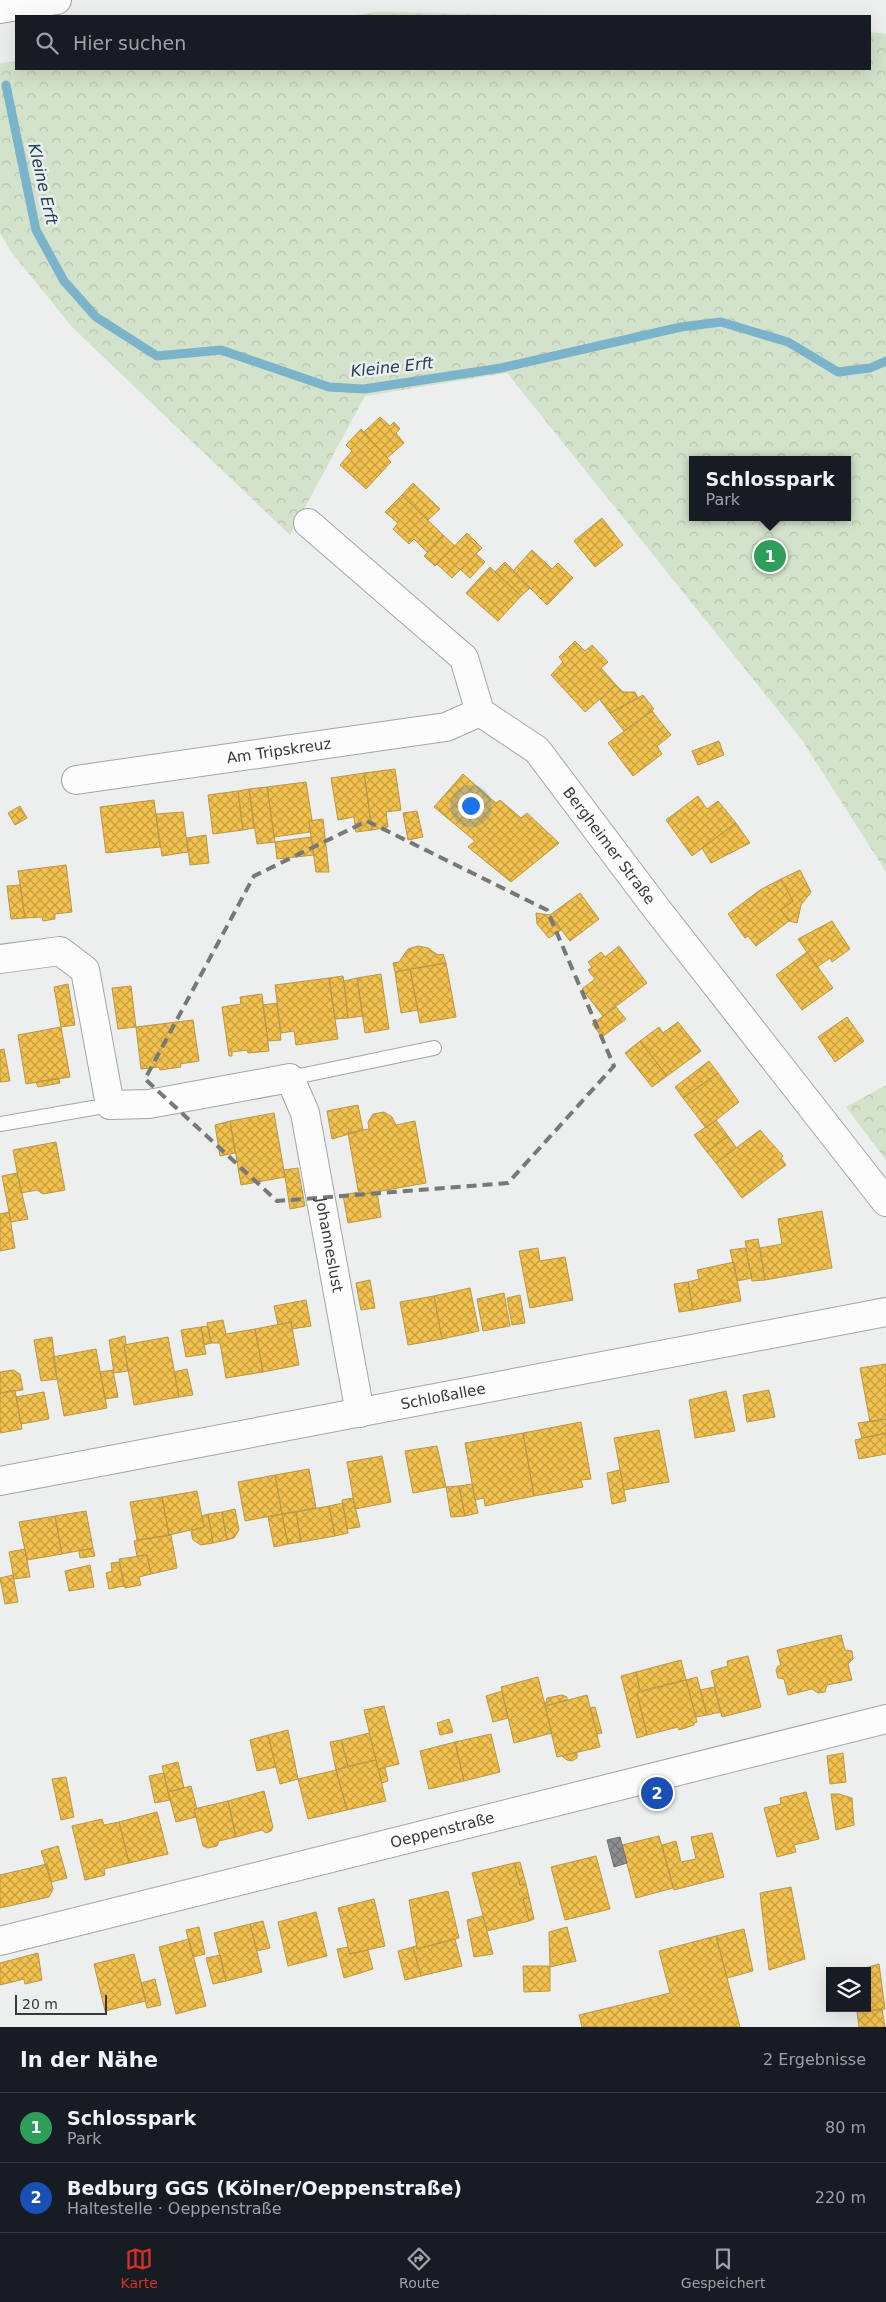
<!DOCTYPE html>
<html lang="de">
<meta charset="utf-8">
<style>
body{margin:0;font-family:"DejaVu Sans",sans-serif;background:#242831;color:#f1f3f6}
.controls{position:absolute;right:15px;bottom:15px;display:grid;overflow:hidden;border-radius:0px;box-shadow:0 5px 20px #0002}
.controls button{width:45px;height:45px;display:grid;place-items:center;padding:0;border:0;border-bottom:1px solid #363941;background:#171b24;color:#f1f3f6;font:25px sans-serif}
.scale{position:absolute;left:15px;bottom:12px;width:92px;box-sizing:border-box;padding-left:5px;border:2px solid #383939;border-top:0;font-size:14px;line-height:18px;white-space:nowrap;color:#383939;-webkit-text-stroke:4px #eceeef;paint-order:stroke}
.you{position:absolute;left:470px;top:805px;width:18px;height:18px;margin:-12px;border:4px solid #fff;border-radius:50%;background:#1a73e8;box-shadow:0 0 0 8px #1a73e833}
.badge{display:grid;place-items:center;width:32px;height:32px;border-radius:50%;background:#d93025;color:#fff;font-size:16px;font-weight:700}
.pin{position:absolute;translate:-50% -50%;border:2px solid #fff;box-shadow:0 1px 5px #0006}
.popup{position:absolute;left:689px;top:456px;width:162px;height:65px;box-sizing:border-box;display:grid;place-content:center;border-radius:0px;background:#171b24;filter:drop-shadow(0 1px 4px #0005);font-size:16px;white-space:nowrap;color:#9ea1a6}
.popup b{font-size:19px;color:#f1f3f6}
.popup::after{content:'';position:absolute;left:50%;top:100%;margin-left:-10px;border:10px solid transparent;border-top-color:#171b24}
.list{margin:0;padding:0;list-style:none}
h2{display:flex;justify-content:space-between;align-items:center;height:65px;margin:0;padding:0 20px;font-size:21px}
h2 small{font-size:16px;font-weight:400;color:#9ea1a6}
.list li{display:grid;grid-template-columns:32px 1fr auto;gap:15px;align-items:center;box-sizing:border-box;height:70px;padding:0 20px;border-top:1px solid #363941}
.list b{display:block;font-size:19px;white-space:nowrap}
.list p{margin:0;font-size:16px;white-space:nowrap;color:#9ea1a6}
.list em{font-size:16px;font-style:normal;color:#9ea1a6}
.icon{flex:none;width:28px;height:28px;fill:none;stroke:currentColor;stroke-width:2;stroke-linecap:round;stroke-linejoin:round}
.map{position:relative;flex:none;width:886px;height:2027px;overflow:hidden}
.search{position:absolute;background:#171b24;box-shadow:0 5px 20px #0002;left:15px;right:15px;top:15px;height:55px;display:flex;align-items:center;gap:12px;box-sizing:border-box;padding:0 18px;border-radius:0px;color:#9ea1a6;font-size:19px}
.sheet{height:205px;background:#171b24}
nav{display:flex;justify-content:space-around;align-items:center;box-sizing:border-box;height:70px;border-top:1px solid #363941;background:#171b24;font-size:14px;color:#9ea1a6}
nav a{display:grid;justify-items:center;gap:2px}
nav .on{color:#d93025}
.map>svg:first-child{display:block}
</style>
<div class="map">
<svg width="886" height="2027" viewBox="0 0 886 2027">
<defs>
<pattern id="forest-crowns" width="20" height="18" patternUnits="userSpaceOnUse" patternTransform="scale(1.25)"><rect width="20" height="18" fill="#d3e2cb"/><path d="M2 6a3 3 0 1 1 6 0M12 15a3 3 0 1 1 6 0" fill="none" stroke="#b6c3af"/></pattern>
<pattern id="homes-cross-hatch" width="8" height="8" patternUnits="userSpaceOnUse" patternTransform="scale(1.25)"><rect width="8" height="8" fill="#f2c14e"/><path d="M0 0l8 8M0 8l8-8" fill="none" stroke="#c59e42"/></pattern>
<pattern id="industry-cross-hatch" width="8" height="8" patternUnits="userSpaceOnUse" patternTransform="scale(1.25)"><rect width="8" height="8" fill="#8d8d92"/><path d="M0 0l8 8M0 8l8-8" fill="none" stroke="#747478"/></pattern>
</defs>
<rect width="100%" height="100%" fill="#edeeee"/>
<path fill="url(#forest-crowns)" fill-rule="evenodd" d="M379 12 599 16H345Z
M870 32 886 34V872L802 740 507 373 365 396 290 535 73 328 12 253 0 233V63L16 61V69H870ZM692 460H848V517H692Z
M886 1085V1160L846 1107Z"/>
<path fill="url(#homes-cross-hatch)" stroke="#ba9848" d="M380 417 390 426 394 422 400 429 396 433 404 443 387 458 364 432Z
M361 429 391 462 366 489 340 465 352 451 346 445Z
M413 483 440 509 428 520 402 495Z
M402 495 443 535 427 552 414 539 409 544 393 529 398 523 385 512Z
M602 518 623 545 595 567 574 541Z
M467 533 482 548 452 578 437 564Z
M443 535 455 546 435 566 424 556Z
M532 550 552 569 558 563 573 578 547 605 513 571Z
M476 554 485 562 470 578 461 570Z
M505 562 530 588 521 596 495 572Z
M490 567 521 596 498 621 466 593Z
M575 641 585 651 592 645 608 662 601 668 616 685 585 712 551 675 563 662 559 657Z
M616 685 623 692H635L638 698 610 713 600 700Z
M643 695 654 709 624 731 610 713Z
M652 711 671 735 657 746 662 754 633 776 608 743Z
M719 741 724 755 698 765 692 751Z
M395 769 401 810 386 812 388 827 372 830 364 773Z
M364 773 372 830 356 832 354 817 338 820 331 778Z
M463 774 496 803 500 800 521 818 527 813 559 843 511 882 468 847 475 841 434 807Z
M306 782 312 820 309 821 310 832 274 837 267 787Z
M267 787 275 842 257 844 249 789Z
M249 789 254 828 243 830 238 791Z
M238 791 243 830 213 834 208 795Z
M698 796 707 809 718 801 736 823 692 856 666 820Z
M154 800 160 847 106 853 100 807Z
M20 806 27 818 15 825 8 813Z
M417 811 423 837 408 840 403 813Z
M183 812 188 852 162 856 156 814Z
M323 819 329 872H316L309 821Z
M736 823 750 843 711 863 702 848Z
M206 835 209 863 190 865 187 838Z
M311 837 314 855 277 859 275 842Z
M66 865 72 912 55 914V919L43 921 42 917 25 918 18 871Z
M800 870 811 892 801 905 797 923 789 921 781 910 793 901 781 879Z
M781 879 793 901 781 910 789 921 756 946 748 936 745 938 728 914 760 890Z
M20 885 25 918 11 919 7 886Z
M580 893 599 919 570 941 550 915Z
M536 913 550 915 561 930 549 938 537 924Z
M832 921 850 949 832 962 830 958 817 967 798 939Z
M418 946 428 948 438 955 443 954 446 963 395 972 393 963 399 962 408 949Z
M619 946 647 983 603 1016 582 989 595 979 588 970 592 967 588 962 601 952 605 957Z
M807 952 833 988 802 1010 776 975Z
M446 963 456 1017 420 1023 410 969Z
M410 969 418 1010 401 1013 395 972Z
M381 974 389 1029 365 1033 357 978Z
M343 976 348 1018 335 1019 329 978Z
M329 978 338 1039 296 1045 294 1031 281 1033 275 985Z
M357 978 363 1016 348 1018 344 981Z
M68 984 75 1025 61 1027 54 987Z
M131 986 136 1027 118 1029 112 988Z
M262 994 269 1051 248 1053 247 1050 232 1052V1056H229L222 1007 241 1004 240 997Z
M277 1003 281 1040 268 1041 263 1005Z
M616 1007 626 1019 602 1037 592 1024Z
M847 1017 864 1041 835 1062 818 1037Z
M193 1020 199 1061 180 1064 181 1067 160 1070 159 1067 141 1069 136 1027Z
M678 1022 701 1051 667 1076 640 1041 659 1027 663 1033Z
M61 1027 70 1077 26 1084 18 1035Z
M640 1041 667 1076 652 1087 625 1053Z
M4 1049 10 1081 0 1082V1050Z
M709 1061 718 1073 683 1098 675 1087Z
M718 1073 739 1102 706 1128 683 1098Z
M59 1078 60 1083 38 1087 36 1082Z
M358 1105 363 1130 332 1139 327 1111Z
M384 1112 392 1117 396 1125 415 1121 426 1183 359 1195 348 1133 369 1129 368 1122 373 1114Z
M274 1113 285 1177 241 1185 230 1121Z
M716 1120 728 1136 707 1152 694 1135Z
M230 1121 235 1153 220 1156 215 1125Z
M760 1130 783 1156 781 1158 786 1165 742 1198 716 1163Z
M728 1136 736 1147 716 1163 707 1152Z
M56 1142 65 1190 43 1194 37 1190 21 1193 13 1150Z
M298 1168 305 1206 290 1209 284 1170Z
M17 1173 28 1219 11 1222 2 1176Z
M359 1192V1195L377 1192 381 1217 348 1223 343 1195Z
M822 1211 832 1268 765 1280 760 1248 782 1244 778 1219Z
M9 1212 15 1248 0 1251V1214Z
M758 1239 765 1280 752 1281 745 1241Z
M538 1248 540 1261 565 1257 573 1300 530 1308 519 1251Z
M745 1248 752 1278 737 1281 730 1250Z
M734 1262 741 1301 729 1303 724 1300 717 1302 714 1306 693 1310 688 1282 699 1279 697 1270Z
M370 1280 375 1308 361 1310 356 1283Z
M688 1282 693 1310 679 1312 674 1284Z
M470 1288 479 1331 442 1339 434 1296Z
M504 1293 510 1326 483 1331 477 1299Z
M520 1295 525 1323 512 1325 507 1298Z
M434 1296 442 1339 408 1345 400 1302Z
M306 1300 311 1326 292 1329 291 1322 278 1325 274 1306Z
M724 1300 729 1303 714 1306 717 1302Z
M223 1320 226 1334 255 1329 263 1372 226 1378 220 1343H211L207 1323Z
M291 1322 299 1365 263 1372 255 1329Z
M208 1326 211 1343 204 1345 201 1327Z
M201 1327 206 1354 186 1357 181 1330Z
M125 1336 126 1345H124L128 1371 114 1373 109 1340Z
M52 1337 57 1379 41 1381 34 1340Z
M168 1337 179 1397 134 1405 124 1345Z
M96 1349 107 1408 64 1416 53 1357Z
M886 1364V1419L870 1422 860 1368Z
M187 1369 193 1395 179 1397 174 1372Z
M13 1370 20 1374 23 1390 0 1393V1372Z
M113 1370 118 1397 105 1399 100 1372Z
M15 1390 22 1429 0 1433V1393Z
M769 1390 775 1417 747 1422 743 1395Z
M726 1391 735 1431 695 1438 689 1400Z
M44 1392 49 1419 21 1424 16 1397Z
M886 1419V1433L862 1438 858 1423Z
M581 1422 591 1479 581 1480 583 1487 534 1496 523 1433Z
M659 1430 669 1482 624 1490 614 1438Z
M523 1433 534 1496 485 1506 484 1498 475 1500 465 1443Z
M886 1433V1454L859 1459 855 1440Z
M437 1446 446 1487 413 1493 405 1451Z
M382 1456 391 1502 355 1509 347 1462Z
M309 1469 316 1508 282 1514 275 1475Z
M620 1470 626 1501 612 1504 607 1473Z
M275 1475 282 1514 245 1521 238 1482Z
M472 1484 478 1513 465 1516 459 1486Z
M459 1486 465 1516 451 1517 446 1487Z
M197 1491 204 1527 169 1535 162 1497Z
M162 1497 169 1535 137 1540 130 1502Z
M353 1498 360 1527 347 1529 342 1500Z
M343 1503 348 1533 335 1536 329 1506Z
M329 1506 335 1536 301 1542 296 1512Z
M235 1509 239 1530 234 1538 227 1540 222 1512Z
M86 1511 93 1548 62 1554 55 1516Z
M222 1512 227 1540 213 1543 208 1514Z
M296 1512 301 1542 288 1544 282 1514Z
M208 1514 213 1543 201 1545 193 1540 191 1531 204 1527 202 1516Z
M282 1514 288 1544 274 1547 268 1517Z
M55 1516 62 1554 27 1560 19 1522Z
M171 1535 177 1568 151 1574 147 1555 137 1556 134 1541Z
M93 1548 95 1556 80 1558 79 1551Z
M25 1549 30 1577 14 1579 9 1552Z
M147 1555 151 1574 139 1577 141 1585 125 1588 119 1559Z
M119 1562 124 1586 109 1589 106 1573 112 1571 111 1563Z
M90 1565 94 1587 69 1591 65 1571Z
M13 1575 18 1602 5 1604 0 1578Z
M841 1635 845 1650 852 1651 853 1659 848 1664 852 1680 827 1685 825 1692 818 1693 812 1689 788 1695 784 1679 778 1678 776 1670 778 1666H781L777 1650Z
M748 1656 761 1707 722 1717 711 1671 728 1666 727 1661Z
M681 1660 686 1680 640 1691 636 1672Z
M636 1672 640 1691 637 1693 647 1735 637 1738 621 1676Z
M538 1677 552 1733 514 1743 501 1687Z
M697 1677 707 1715 696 1717 686 1680Z
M686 1680 697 1722 694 1723V1725L679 1730 678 1727 647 1735 637 1693Z
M714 1687 721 1712 707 1715 700 1690Z
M502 1691 508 1718 493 1722 486 1696Z
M562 1695 567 1697V1700L545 1706 547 1698Z
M587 1695 600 1747 557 1757 545 1706Z
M384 1706 399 1764 378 1769 364 1710Z
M595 1707 602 1733 597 1734 590 1708Z
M449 1719 453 1732 440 1735 437 1723Z
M288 1730 298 1779 280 1784 268 1735Z
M369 1733 376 1760 348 1766 341 1740Z
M491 1734 500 1772 464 1781 455 1742Z
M268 1735 276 1767 257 1771 250 1740Z
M341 1740 348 1766 336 1770 330 1742Z
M455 1742 464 1781 429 1789 420 1751Z
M577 1752V1758L572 1761 567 1760 562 1756Z
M843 1753 846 1782 830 1784 827 1756Z
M376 1760 386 1801 347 1810 336 1770Z
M178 1762 184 1788 168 1792 162 1766Z
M385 1768 388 1781 382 1783 378 1769Z
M336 1770 347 1810 308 1819 298 1779Z
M164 1773 170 1800 155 1803 149 1776Z
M66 1777 74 1817 61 1820 52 1779Z
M191 1786 197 1809H194L196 1817 176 1822 168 1792Z
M264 1791 273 1827 271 1831 266 1833 262 1830 236 1837 228 1801Z
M806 1792 819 1839 794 1845 796 1852 777 1857 764 1808 781 1804 780 1798Z
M831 1794H839L852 1798 854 1825 836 1830Z
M228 1801 236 1837 219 1841 217 1846 208 1848 203 1846 194 1809Z
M157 1812 168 1854 129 1863 119 1822Z
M102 1819 104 1825 119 1822 129 1863 104 1869 105 1875 85 1880 72 1826Z
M712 1833 724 1877 674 1890 662 1845 676 1841 681 1862 696 1859 691 1837Z
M659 1836 673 1888 636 1898 622 1845Z
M58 1846 67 1878 51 1882 41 1851Z
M596 1856 610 1909 565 1920 551 1867Z
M520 1862 526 1884 520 1885 514 1863Z
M514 1863 520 1885 526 1884 529 1897 523 1899 529 1921 487 1931 472 1873Z
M47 1864 53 1889 49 1897 0 1908V1875Z
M791 1887 805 1959 769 1970 760 1893Z
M448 1891 459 1938 417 1949 409 1900Z
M529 1897 534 1919 529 1921 523 1899Z
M374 1899 385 1946 350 1954 338 1908Z
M316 1912 327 1956 288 1966 278 1922Z
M483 1916 493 1954 474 1957 467 1920Z
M263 1921 270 1948 257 1951 250 1924Z
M250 1924 262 1972 226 1981 214 1933Z
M199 1927 205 1954 193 1957 186 1930Z
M567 1927 576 1961 550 1967 549 1932Z
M744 1929 753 1971 727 1978 716 1936Z
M716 1936 740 2027H582L579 2015 670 1993 659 1951Z
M189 1939 206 2006 176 2014 159 1947Z
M455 1939 462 1966 421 1976 413 1947 417 1945V1949Z
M348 1947 350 1954 368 1950 373 1969 344 1978 337 1949Z
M413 1947 421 1976 405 1980 398 1951Z
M38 1953 42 1980 25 1984 24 1979 0 1985V1963Z
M134 1954 146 2001 105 2011 94 1964Z
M220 1955 226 1981 213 1984 206 1958Z
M879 1964 885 2009 857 2012 856 2008H867V1971H854Z
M523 1966H550V1991L524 1992Z
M155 1979 161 2005 147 2008 141 1983Z
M882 2009 885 2027H859L857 2012Z"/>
<path fill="url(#industry-cross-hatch)" stroke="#747477" d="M620 1837 627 1863 614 1867 607 1840Z"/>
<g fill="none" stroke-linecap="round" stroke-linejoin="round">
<path stroke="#7bb4ca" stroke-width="9" d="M6 85 36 230 64 281 96 317 157 356 221 350 329 387 364 389 501 368 681 327 721 322 788 342 838 372 870 368 886 361"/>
<defs>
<path id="service" d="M290 1078 434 1048
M0 1124 110 1105"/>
<g id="minor">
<path id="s1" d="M308 523 464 658 480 712 537 750 656 908 886 1202"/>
<path id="s2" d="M76 780 446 727 480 712"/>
<path id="s3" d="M0 959 60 951 85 970 110 1105 149 1104 290 1078 305 1113 360 1413"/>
<path id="s4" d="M0 1481 886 1312"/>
<path id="s5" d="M0 1941 886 1719"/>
</g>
<path id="tertiary" d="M0 9 57 0"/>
</defs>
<use href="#service" stroke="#a4a5a5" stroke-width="16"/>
<use href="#minor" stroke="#a4a5a5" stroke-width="30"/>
<use href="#tertiary" stroke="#a4a5a5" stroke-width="30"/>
<use href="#service" stroke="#fcfcfc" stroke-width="14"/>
<use href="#minor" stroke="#fcfcfc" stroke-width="28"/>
<use href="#tertiary" stroke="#fcfcfc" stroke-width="28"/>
</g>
<path fill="none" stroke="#777878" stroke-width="4" stroke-dasharray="10 6" stroke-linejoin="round" d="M367 821 547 910 614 1066 508 1183 277 1201 145 1079 254 876Z"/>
<g text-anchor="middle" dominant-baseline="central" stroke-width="5" stroke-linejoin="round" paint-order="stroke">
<g font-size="15" fill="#383939" stroke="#eceeef">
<text stroke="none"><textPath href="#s2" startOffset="205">Am Tripskreuz</textPath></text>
<text stroke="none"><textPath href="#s1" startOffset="451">Bergheimer Straße</textPath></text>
<text stroke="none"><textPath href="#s3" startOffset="584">Johanneslust</textPath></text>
<text stroke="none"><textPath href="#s4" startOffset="451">Schloßallee</textPath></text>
<text stroke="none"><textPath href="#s5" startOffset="456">Oeppenstraße</textPath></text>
</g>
<g font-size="16" font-style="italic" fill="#1d4150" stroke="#eceeef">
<text transform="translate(43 184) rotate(77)">Kleine Erft</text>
<text transform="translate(392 367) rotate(-6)">Kleine Erft</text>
</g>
</g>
</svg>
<div class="controls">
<button><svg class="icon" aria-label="layers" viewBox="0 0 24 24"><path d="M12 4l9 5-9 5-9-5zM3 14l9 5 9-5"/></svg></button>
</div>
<div class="scale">20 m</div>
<div class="you"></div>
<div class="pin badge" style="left:770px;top:556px;background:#2e9e5b">1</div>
<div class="popup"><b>Schlosspark</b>Park</div>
<div class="pin badge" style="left:657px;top:1793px;background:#1a4fb4">2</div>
<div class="search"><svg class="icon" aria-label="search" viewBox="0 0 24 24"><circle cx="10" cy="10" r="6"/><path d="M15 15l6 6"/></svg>Hier suchen</div>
</div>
<section class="sheet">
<h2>In der Nähe<small>2 Ergebnisse</small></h2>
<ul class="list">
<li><span class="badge" style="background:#2e9e5b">1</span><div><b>Schlosspark</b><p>Park</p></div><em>80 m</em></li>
<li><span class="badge" style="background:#1a4fb4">2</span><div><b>Bedburg GGS (Kölner/Oeppenstraße)</b><p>Haltestelle · Oeppenstraße</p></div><em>220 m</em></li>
</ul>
</section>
<nav>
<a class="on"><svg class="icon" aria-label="map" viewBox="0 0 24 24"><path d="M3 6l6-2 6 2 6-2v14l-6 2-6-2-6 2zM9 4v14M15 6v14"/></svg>Karte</a>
<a><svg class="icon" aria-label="directions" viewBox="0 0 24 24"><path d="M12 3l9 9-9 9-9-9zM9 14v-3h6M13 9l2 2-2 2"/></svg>Route</a>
<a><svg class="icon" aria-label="saved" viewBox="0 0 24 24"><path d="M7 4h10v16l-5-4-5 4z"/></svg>Gespeichert</a>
</nav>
